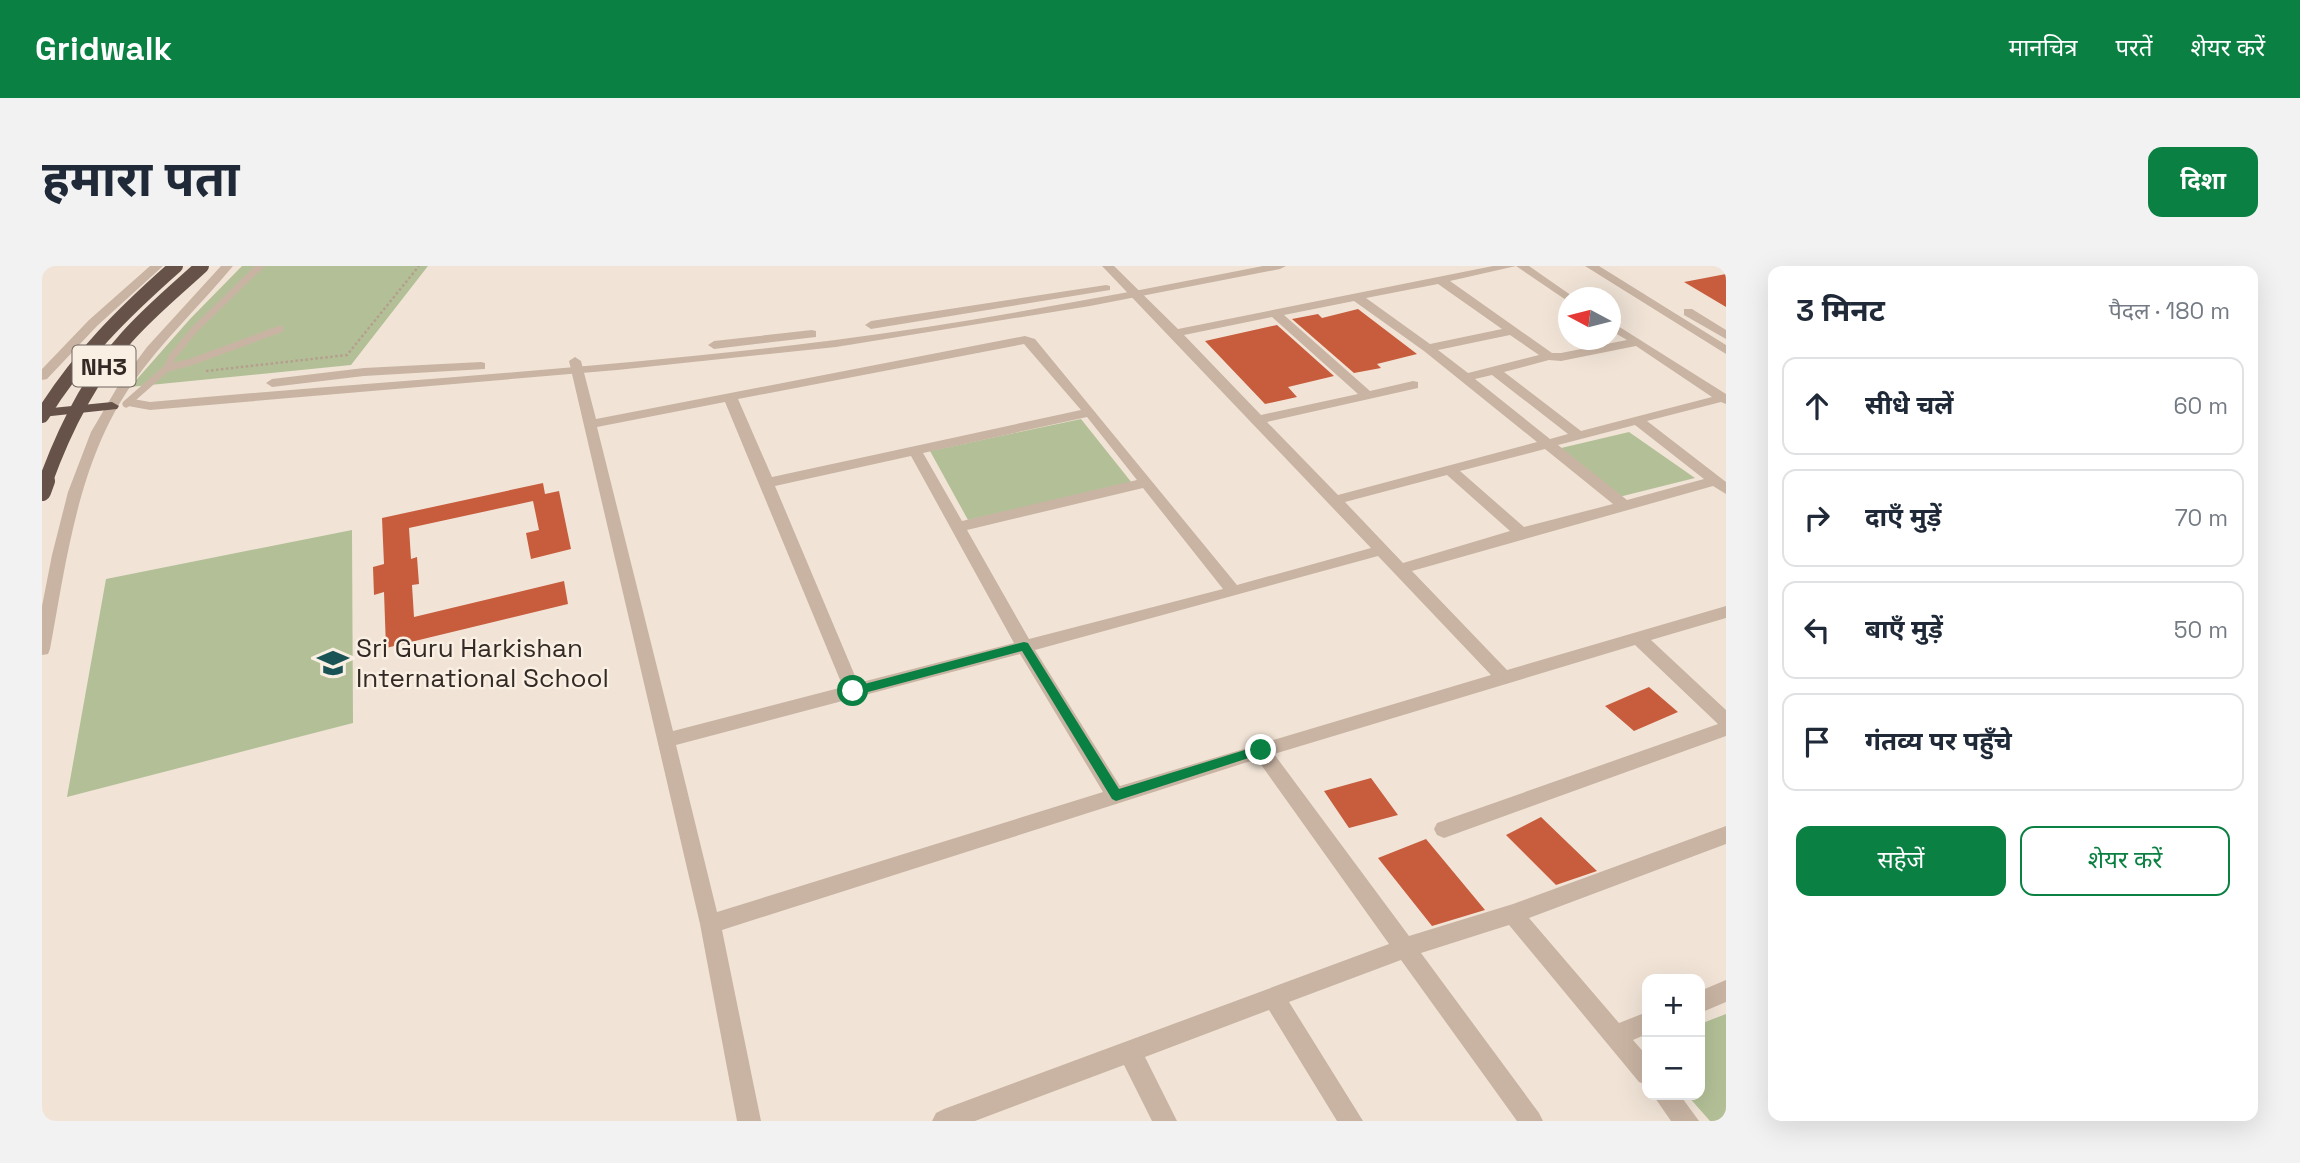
<!DOCTYPE html>
<html lang="hi">
<meta charset="utf-8">
<style>
body{margin:0;font-family:"Space Grotesk","Noto Sans Devanagari",sans-serif;background:#f2f2f3;color:#1f2937}
.controls{position:absolute;right:21px;bottom:21px;display:grid;overflow:hidden;border-radius:14px;box-shadow:0 7px 28px #0002}
.controls button{width:63px;height:63px;display:grid;place-items:center;padding:0;border:0;border-bottom:2px solid #e0e1e3;background:#fff;color:#1f2937;font:35px sans-serif}
.compass{position:absolute;left:1516px;top:21px;width:63px;height:63px;border-radius:50%;background:#fff;box-shadow:0 7px 28px #0002;rotate:277deg}
.stop{position:absolute;width:21px;height:21px;margin:-16px;border:5px solid #0b8043;border-radius:50%;background:#fff}
.stop.end{background:#0b8043;border-color:#fff;box-shadow:0 2px 7px #0008}
.list{margin:0;padding:0;list-style:none}
h2{display:flex;justify-content:space-between;align-items:center;height:91px;margin:0;padding:0 28px;font-size:30px}
h2 small{font-size:23px;font-weight:400;color:#747a83}
.list li{display:grid;grid-template-columns:46px 1fr auto;gap:21px;align-items:center;box-sizing:border-box;height:98px;margin:0 14px 14px;padding:0 14px;border:2px solid #e0e1e3;border-radius:14px}
.list b{display:block;font-size:26px;white-space:nowrap}
.list em{font-size:23px;font-style:normal;color:#747a83}
.actions{display:flex;gap:14px;padding:21px 28px}
.actions a{flex:1;padding:16px 0;border:2px solid #0b8043;border-radius:14px;text-align:center;font-size:24px;color:#0b8043}
.actions .main{background:#0b8043;color:#fff}
.icon{flex:none;width:38px;height:38px;fill:none;stroke:currentColor;stroke-width:2;stroke-linecap:round;stroke-linejoin:round}
.map{position:relative;flex:none;width:1684px;height:855px;overflow:hidden;border-radius:14px}
header{display:flex;align-items:center;gap:42px;box-sizing:border-box;height:98px;padding:0 35px;background:#0b8043;color:#fff}
header strong{font-size:33px}
nav{display:flex;gap:38px;margin-inline-start:auto;font-size:24px}
.intro{display:flex;align-items:center;justify-content:space-between;box-sizing:border-box;height:168px;padding:0 42px}
h1{margin:0;font-size:49px}
.button{padding:18px 32px;border-radius:14px;background:#0b8043;color:#fff;font-size:24px;font-weight:700}
main{display:flex;gap:42px;padding:0 42px}
aside{flex:1;background:#fff;border-radius:14px;box-shadow:0 7px 28px #0002}
.map>svg:first-child{display:block}
</style>
<header>
<strong>Gridwalk</strong>
<nav><a>मानचित्र</a><a>परतें</a><a>शेयर करें</a></nav>
</header>
<div class="intro"><h1>हमारा पता</h1><a class="button">दिशा</a></div>
<main>
<div class="map">
<svg width="1684" height="855" viewBox="0 0 1684 855">
<rect width="100%" height="100%" fill="#f1e4d7"/>
<path fill="#b3c097" d="M200 0H386L309 99 88 121 148 53Z
M1039 153 1090 217 926 254 888 185Z
M1587 166 1653 212 1577 231 1519 182Z
M310 264 311 457 25 531 64 313Z
M1684 748V855H1668L1645 829H1658V758Z"/>
<path fill="#c85d3e" d="M1684 8V41L1642 16Z
M1316 43 1375 88 1335 98 1339 102 1312 107 1250 53 1276 48 1280 52Z
M1235 59 1292 110 1246 121 1255 131 1223 138 1163 75Z
M501 217 503 228 517 225 529 283 489 293 484 267 497 264 491 235 367 262 369 293 375 291 377 318 370 319 372 351 522 315 526 338 344 382 342 326 332 329 331 301 342 298 340 252Z
M1607 421 1636 446 1592 465 1563 440Z
M1329 512 1356 549 1307 562 1282 525Z
M1499 551 1555 605 1514 619 1464 569Z
M1384 573 1443 644 1390 660 1336 592Z"/>
<g fill="none" stroke-linecap="round" stroke-linejoin="round">
<path stroke="#b59e8d" stroke-width="2.5" stroke-dasharray="2.5 2.5" stroke-linecap="butt" d="M164 105 305 89 377 0"/>
<path stroke="#c9b4a3" stroke-width="7" d="M125 102 149 96 238 63
M84 138 125 102 130 91 152 64 218 0"/>
<path fill="#c9b4a3" fill-rule="evenodd" d="M1060 0H1072L1136 63 1451 0H1474L1408 15 1510 87H1519L1585 74 1568 64V55L1684 128V138L1679 136 1605 155 1684 216V228L1671 220 1370 305 1465 404 1684 340V352L1609 374 1684 444V470L1402 572 1395 569 1392 563 1395 557 1676 458 1593 379 1232 488 1367 670 1471 638 1684 560V578L1487 652 1577 757 1605 746V768L1591 774 1605 790V819L1597 816 1467 659 1379 687 1497 847 1501 855H1475L1359 694 1247 736 1321 855H1295L1227 744 1103 791 1135 855H1110L1082 799 933 855H890L894 847 902 843 1347 678 1215 493 680 664 719 855H695L658 658 527 95 533 91 539 95 554 153 983 70 993 73 1195 319 1329 282ZM1396 18 1460 63 1388 78 1324 32ZM1312 35 1382 85 1495 176 1296 229 1225 156 1376 122V116L1371 115 1328 125 1242 49ZM1230 51 1316 128 1219 149 1142 69ZM1468 69 1497 89 1426 107 1396 84ZM982 78 1039 144 730 211 696 133ZM1594 80 1670 131 1539 165 1462 106 1507 94 1519 95ZM1450 109 1526 168 1508 173 1433 113ZM683 136 801 421 631 465 555 161ZM1045 151 1095 214 920 255 881 187ZM1593 159 1662 213 1585 234 1516 179ZM1503 183 1571 238 1482 261 1418 205ZM869 190 972 377 816 417 733 220ZM1405 209 1468 265 1361 297 1303 236ZM1101 222 1181 323 987 373 925 264ZM1336 290 1449 409 1078 520 993 384ZM978 388 1061 526 675 646 634 479Z
M1474 0H1487L1533 32 1524 34Z
M1684 714V736L1658 747V725Z
M1611 829H1638L1657 855H1629Z"/>
<path fill="#c9b4a3" fill-rule="evenodd" d="M108 0H121L55 60 5 113 0 114V103L47 54Z
M179 0H191C158 40 120 75 90 118 36 196 25 292 8 383L6 388 0 389V340L10 289 26 226 49 166 76 120 105 81Z
M1221 0H1244L1238 3 1048 40 794 81 575 104 108 144 86 140 84 137 91 133 108 136C336 115 566 103 793 74 937 55 1079 28 1221 0Z
M1543 0H1557L1684 79V88Z
M1064 19 1068 20V24L829 63 823 59 829 55Z
M1642 43H1650L1684 64V73L1642 49Z
M770 64 774 65V71L672 83 666 79 672 75Z
M439 96 443 97V103L322 110 230 121 224 117 230 113 322 102Z"/>
<path fill="#665249" fill-rule="evenodd" d="M70 136 77 140 75 143 0 151V143Z"/>
<path stroke="#665249" stroke-width="14" d="M0 150C36 91 83 45 134 0
M3 217C22 164 47 113 85 71 108 45 135 23 160 0"/>
<path stroke="#665249" stroke-width="18" d="M0 226 4 215"/>
</g>
<path fill="#0b8043" d="M982 376 986 377 1077 523 1219 479 1225 484 1219 488 1074 535 1070 533 980 385 811 430 805 425 811 421Z"/>
<defs>
<symbol id="school-bare" viewBox="-9 -9 18 18"><path d="M0-5L7-2L0 1L-7-2ZM-4 1L0 2.5L4 1V4Q0 6-4 4Z" fill="#1a5356" stroke="#f9efe3" stroke-width="2.5" paint-order="stroke"/></symbol>
</defs>
<g fill-rule="evenodd">
<use href="#school-bare" x="269" y="375" width="44" height="44"/>
</g>
<g text-anchor="middle" dominant-baseline="central" stroke-width="5" stroke-linejoin="round" paint-order="stroke">
<rect fill="#f9efe3" stroke="#6f655e" stroke-width="2" x="30.5" y="79.5" width="63" height="41" rx="5"/>
<g font-size="24" font-weight="bold" fill="#342a25">
<text x="62" y="100">NH3</text>
</g>
<g font-size="26" fill="#342a25" stroke="#f9efe3" text-anchor="start">
<text x="314" y="382">Sri Guru Harkishan<tspan x="314" dy="30">International School</tspan></text>
</g>
</g>
</svg>
<div class="controls">
<button>+</button>
<button>−</button>
</div>
<svg class="compass" viewBox="-18 -18 36 36"><path d="M0-13l5 13h-10z" fill="#e53935"/><path d="M0 13l5-13h-10z" fill="#747a83"/></svg>
<div class="stop" style="left:811px;top:425px"></div>
<div class="stop end" style="left:1219px;top:484px"></div>
</div>
<aside>
<h2>3 मिनट<small>पैदल · 180 m</small></h2>
<ul class="list">
<li><svg class="icon" aria-label="ahead" viewBox="0 0 24 24"><path d="M12 20V5M6 11l6-6 6 6"/></svg><div><b>सीधे चलें</b></div><em>60 m</em></li>
<li><svg class="icon" aria-label="right" viewBox="0 0 24 24"><path d="M7 20v-9h11M14 6l5 5-5 5"/></svg><div><b>दाएँ मुड़ें</b></div><em>70 m</em></li>
<li><svg class="icon" aria-label="left" viewBox="0 0 24 24"><path d="M17 20v-9H6M10 6l-5 5 5 5"/></svg><div><b>बाएँ मुड़ें</b></div><em>50 m</em></li>
<li><svg class="icon" aria-label="arrive" viewBox="0 0 24 24"><path d="M6 21V4h12l-3 4 3 4H6"/></svg><div><b>गंतव्य पर पहुँचे</b></div></li>
</ul>
<div class="actions"><a class="main">सहेजें</a><a>शेयर करें</a></div>
</aside>
</main>
